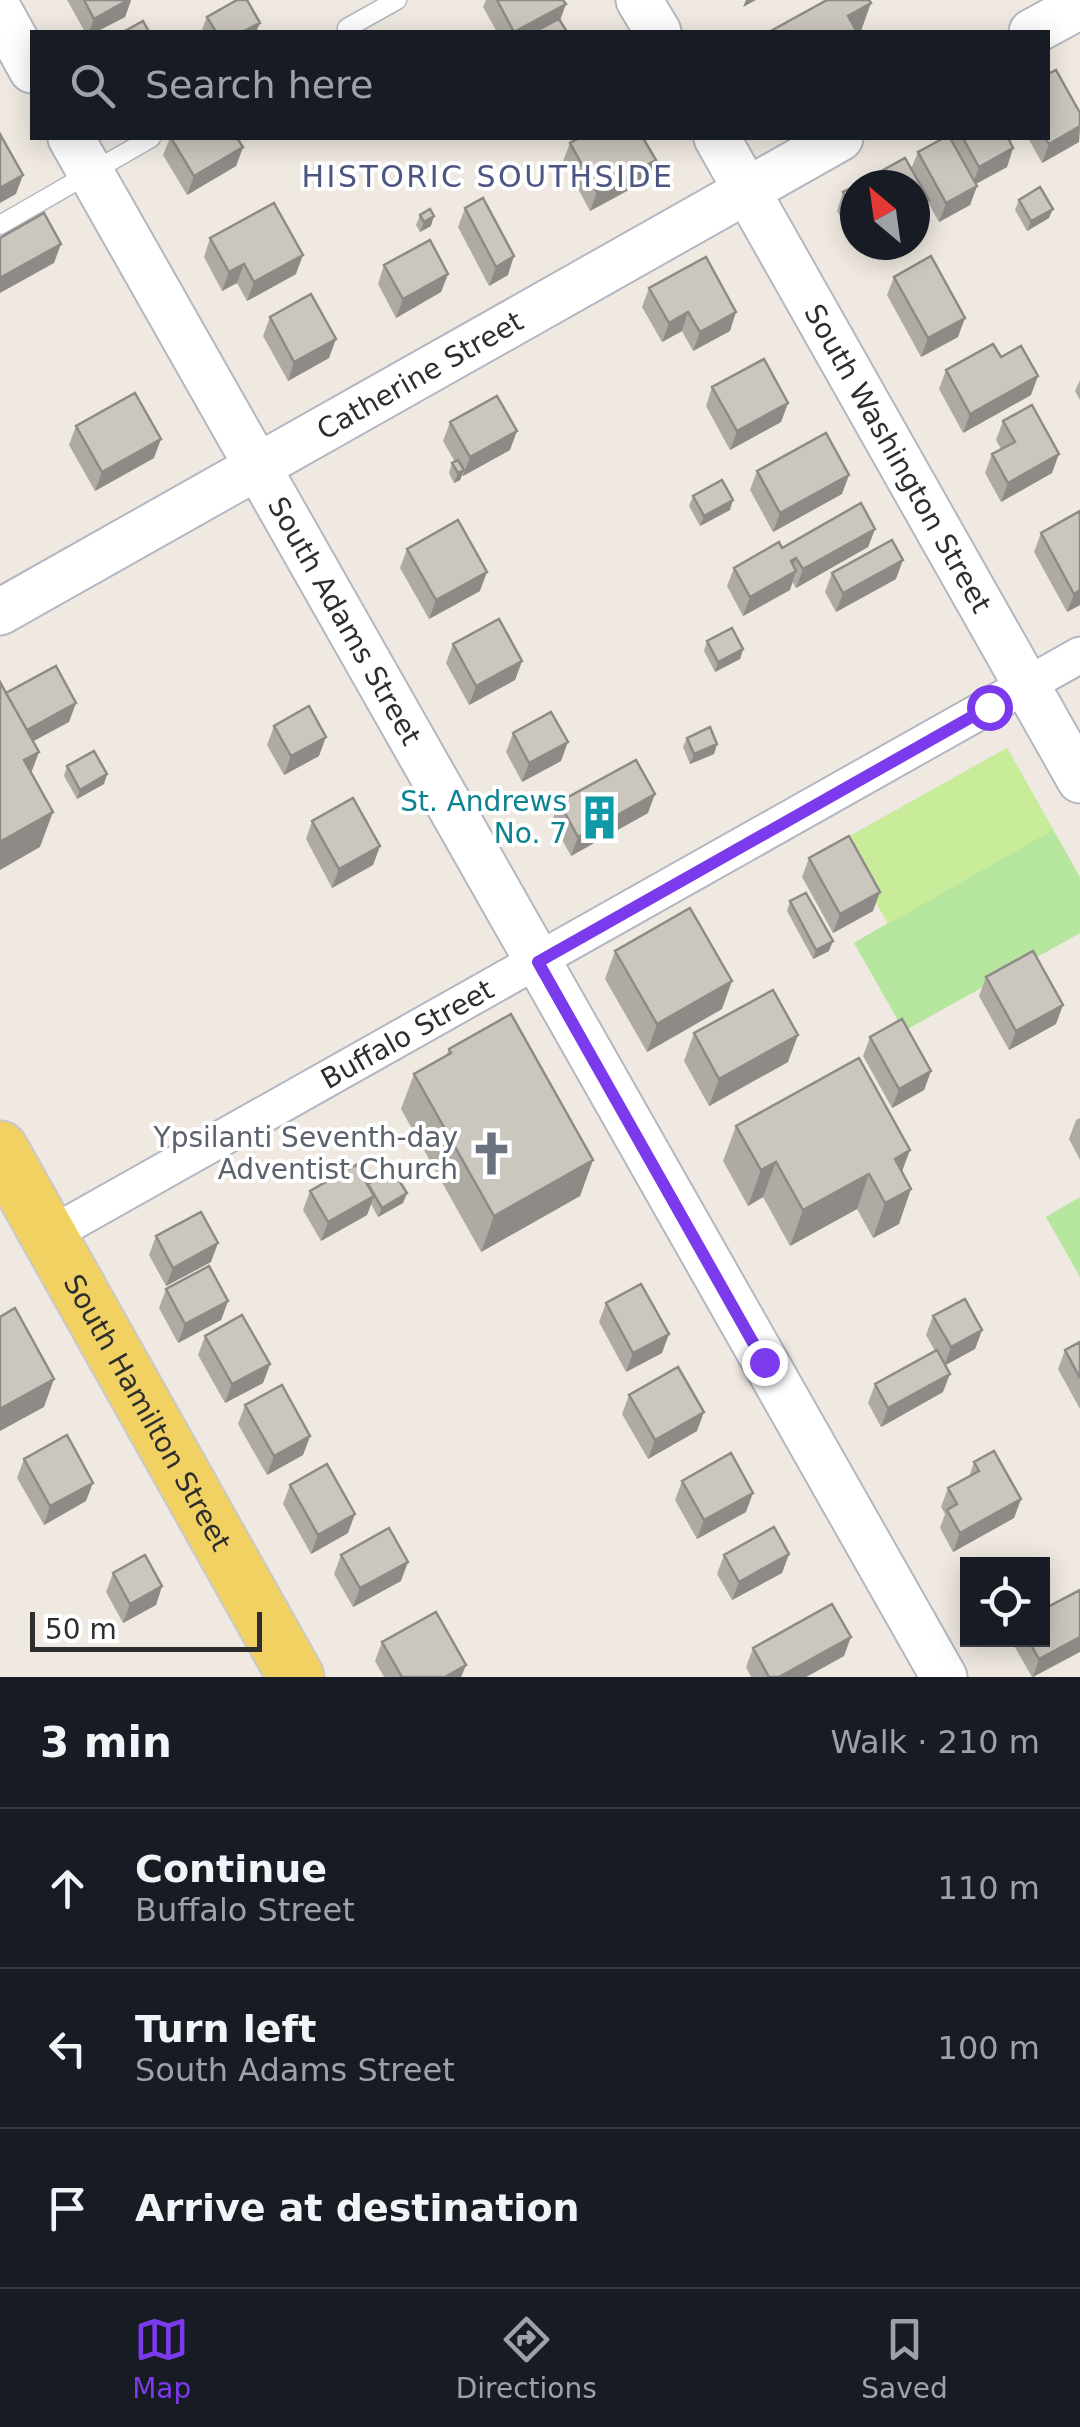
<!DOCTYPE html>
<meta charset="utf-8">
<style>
body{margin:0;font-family:"DejaVu Sans",sans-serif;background:#242831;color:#f1f3f6}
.controls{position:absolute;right:30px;bottom:30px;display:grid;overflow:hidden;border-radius:0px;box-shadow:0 5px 25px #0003}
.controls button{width:90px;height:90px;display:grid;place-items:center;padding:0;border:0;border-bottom:2px solid #363941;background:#171b24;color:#f1f3f6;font:50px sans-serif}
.compass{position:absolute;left:840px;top:170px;width:90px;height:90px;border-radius:50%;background:#171b24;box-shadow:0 5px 25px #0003;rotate:331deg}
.scale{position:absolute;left:30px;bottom:25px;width:232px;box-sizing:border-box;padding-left:10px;border:5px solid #2e2e2e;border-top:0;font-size:28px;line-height:35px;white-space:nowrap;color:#2e2e2e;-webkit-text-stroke:8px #fff;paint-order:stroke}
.stop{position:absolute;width:30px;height:30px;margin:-22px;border:8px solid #7c3aed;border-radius:50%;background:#fff}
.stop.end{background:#7c3aed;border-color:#fff;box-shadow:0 2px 10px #0008}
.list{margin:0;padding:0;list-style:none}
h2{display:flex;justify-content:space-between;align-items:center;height:130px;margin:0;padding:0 40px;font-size:42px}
h2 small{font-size:32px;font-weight:400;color:#9ea1a6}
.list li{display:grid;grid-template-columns:65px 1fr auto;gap:30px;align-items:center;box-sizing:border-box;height:160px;padding:0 40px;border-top:2px solid #363941}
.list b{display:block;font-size:38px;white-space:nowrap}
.list p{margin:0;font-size:32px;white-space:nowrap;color:#9ea1a6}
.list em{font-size:32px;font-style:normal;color:#9ea1a6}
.icon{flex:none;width:55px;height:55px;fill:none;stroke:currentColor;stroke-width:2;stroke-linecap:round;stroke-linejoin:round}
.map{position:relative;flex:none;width:1080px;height:1677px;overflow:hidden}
.search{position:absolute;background:#171b24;box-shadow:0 5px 25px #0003;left:30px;right:30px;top:30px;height:110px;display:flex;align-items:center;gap:25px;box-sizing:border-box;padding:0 35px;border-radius:0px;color:#9ea1a6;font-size:38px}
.sheet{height:610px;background:#171b24}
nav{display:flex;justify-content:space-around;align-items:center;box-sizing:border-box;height:140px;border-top:2px solid #363941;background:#171b24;font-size:28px;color:#9ea1a6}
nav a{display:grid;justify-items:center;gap:5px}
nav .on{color:#7c3aed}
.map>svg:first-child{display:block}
</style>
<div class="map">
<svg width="1080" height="1677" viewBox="0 0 1080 1677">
<rect width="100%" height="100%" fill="#efe9e1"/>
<path fill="#b6e59e" d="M1007 748 1080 877V933L904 1031 854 943 888 923 841 841Z
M1080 1197V1277L1046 1217Z"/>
<path fill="#c9ec9a" d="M1007 748 1053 830 888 924 841 841Z"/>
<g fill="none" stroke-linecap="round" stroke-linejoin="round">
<defs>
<path id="service" d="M347 28 397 0
M0 225 151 138"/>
<g id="minor">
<path id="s1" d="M48 1236 1080 655"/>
</g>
<g id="tertiary">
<path d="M639 0 658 32"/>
<path d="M0 12 32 70"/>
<path d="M1032 32 1080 6"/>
<path id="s2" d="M71 138 944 1677"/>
<path id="s3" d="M717 138 1080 780"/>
<path id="s4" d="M0 612 840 138"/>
</g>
<g id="primary">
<path id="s5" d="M0 1149 296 1677"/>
</g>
</defs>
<use href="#service" stroke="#b4b7c1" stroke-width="21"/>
<use href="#minor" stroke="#b4b7c1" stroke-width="39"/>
<use href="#tertiary" stroke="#b4b7c1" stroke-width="49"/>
<use href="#primary" stroke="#c9c9c9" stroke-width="59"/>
<use href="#service" stroke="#fff" stroke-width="18"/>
<use href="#minor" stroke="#fff" stroke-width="35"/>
<use href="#tertiary" stroke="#fff" stroke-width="45"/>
<use href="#primary" stroke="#f2d163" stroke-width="55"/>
</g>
<path fill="#afaba4" d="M67 0H131L125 17 96 32H85Z
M486 0H563L560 20 567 32H497L483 7Z
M207 17 256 32H201Z
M1080 113 1079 142 1042 163 1028 138H1048Z
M170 138H237L243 147 236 166 187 195 163 155Z
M944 138H1008L1013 148 1007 167 976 184 977 186 970 205 939 222 928 202 922 219 911 169 918 152Z
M570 143 649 179 590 211 563 161Z
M855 186V244L837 211 843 192Z
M1019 200 1049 218 1027 231 1015 210Z
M465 208 508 275 489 286 458 227Z
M420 215 431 226 420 232 416 225Z
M210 238 296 274 247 301 237 283 222 291 204 257Z
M384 265 448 274 441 292 396 318 378 284Z
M894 277 958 337 921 357 887 295Z
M649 288 730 331 693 351 682 331 662 342 642 307Z
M270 317 329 358 288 381 263 336Z
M1001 357 1031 395 963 433 939 389 946 370Z
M1080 380V400L1075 391Z
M712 387 788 403 781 422 730 450 706 406Z
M1003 421 1052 473 1001 502 985 473 992 454 1001 449 996 440Z
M450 422 510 450 463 476 462 475 460 480 454 483 449 473 452 463 455 462 443 441Z
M76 426 154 458 95 491 69 445Z
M757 471 842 494 773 532 750 490Z
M693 496 730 510 700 526 689 506Z
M1080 511V605L1067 612 1034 552 1041 533Z
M875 529 868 547 796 588 792 582 790 590 743 616 727 586 734 568 782 548Z
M407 549 480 591 429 619 400 568Z
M832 573 896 579 836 612 825 592Z
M707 641 743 649 740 659 715 672 704 651Z
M453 644 522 661 515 680 469 705 446 663Z
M274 726 319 756 284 775 267 745Z
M513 733 561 761 522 782 506 752Z
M687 738 717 744 714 754 690 764 683 747Z
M67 766 107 774 104 784 77 799 64 776Z
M559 802 648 813 571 856 552 821Z
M312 821 380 846 373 865 332 888 306 839Z
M809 858 873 911 833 933 802 877Z
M790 901 829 951 813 959 787 911Z
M615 951 722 1009 647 1052 605 979Z
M986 977 1056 1024 1009 1050 979 996Z
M694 1033 788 1062 709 1106 684 1061Z
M870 1037 931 1071 924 1090 892 1108 863 1056Z
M449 1049 593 1160 580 1196 481 1252 401 1109 414 1074 446 1056Z
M1080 1118V1160L1069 1139 1076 1120Z
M736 1126 902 1172 899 1224 873 1238 857 1209 790 1246 763 1197 748 1206 723 1161Z
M367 1185 407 1193 403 1203 378 1217 371 1204 367 1215 321 1241 303 1210 310 1191Z
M156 1236 211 1262 166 1286 149 1255Z
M166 1289 228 1301 221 1320 178 1343 159 1308Z
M606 1303 662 1353 626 1372 599 1322Z
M933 1316 982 1330 975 1349 945 1365 943 1392 881 1427 868 1403 875 1384 935 1351 926 1335Z
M205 1336 270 1364 263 1383 225 1403 198 1355Z
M1080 1342V1409L1058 1369 1065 1350Z
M629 1395 697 1431 648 1459 622 1414Z
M245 1405 310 1436 303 1455 267 1475 238 1424Z
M24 1459 86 1501 44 1525 17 1478Z
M974 1462 1021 1499 1014 1518 953 1552 940 1528 945 1514 941 1507 948 1488 969 1477Z
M682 1481 746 1512 697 1539 675 1500Z
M290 1485 348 1533 311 1554 283 1504Z
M789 1554 782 1573 732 1600 717 1574 724 1555Z
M341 1555 401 1581 353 1607 334 1574Z
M113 1573 162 1586 156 1605 123 1623 106 1592Z
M1080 1590 1034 1677H1032L1012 1642 1013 1640H1042Z
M382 1642 466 1665 461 1677H384L375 1661Z
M753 1648 844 1656 806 1677H751L746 1667Z"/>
<path fill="#8e8b86" d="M128 0H131L125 17 96 32H89L94 19Z
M746 0H756L743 7Z
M871 3 861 31 857 32 848 16Z
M566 4 559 23 541 32H514Z
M260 23 256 32H242Z
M1080 126 1079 142 1042 163 1049 144Z
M243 147 236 166 187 195 194 176Z
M1013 148 1007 167 972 186 979 167Z
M656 160 649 179 590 211 597 192Z
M23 175 16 194 0 203V188Z
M977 186 970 205 939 222 946 203Z
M929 200 922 219 915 222V207Z
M1053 209 1049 218 1027 231 1031 221Z
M434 216 431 226 420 232 424 222Z
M61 244 54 263 0 293V278Z
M863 245H874L860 253Z
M303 255 296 274 247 301 254 282Z
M514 256 508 275 489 286 496 267Z
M244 264 237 283 222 291 229 272Z
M448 274 441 292 396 318 403 299Z
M688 312 682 331 662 342 669 323Z
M736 312 730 331 693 351 700 332Z
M965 318 958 337 921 357 928 338Z
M336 339 329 358 288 381 294 362Z
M1038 376 1031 395 963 433 970 414Z
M788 403 781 422 730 450 737 431Z
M517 431 510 450 463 476 470 457Z
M161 439 154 458 95 491 102 472Z
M1059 454 1052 473 1001 502 1008 483Z
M464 470 460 480 454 483 458 473Z
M849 475 842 494 773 532 780 513Z
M733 500 730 510 700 526 704 516Z
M875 529 868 547 796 588 803 569Z
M796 558 790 575 796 571 790 590 743 616 750 597 791 561Z
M903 560 896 579 836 612 843 593Z
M487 572 480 591 429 619 436 600Z
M1080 590V605L1067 612 1074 594Z
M743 649 740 659 715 672 718 662Z
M522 661 515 680 469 705 476 686Z
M76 703 69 722 19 749 26 730Z
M326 737 319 756 284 775 291 756Z
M568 742 561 761 522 782 529 763Z
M717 744 714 754 690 764 694 754Z
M39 752 26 787 24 760Z
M107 774 104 784 77 799 80 790Z
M655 794 648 813 571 856 578 837Z
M53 812 40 847 0 870V842Z
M380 846 373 865 332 888 339 869Z
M880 892 873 911 833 933 840 914Z
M833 941 829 951 813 959 816 950Z
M732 981 722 1009 647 1052 657 1024Z
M1063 1005 1056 1024 1009 1050 1016 1031Z
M798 1035 788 1062 709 1106 719 1079Z
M931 1071 924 1090 892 1108 899 1089Z
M910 1150 897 1185 895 1159Z
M593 1160 580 1196 481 1252 494 1216Z
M776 1162 763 1197 748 1206 761 1170Z
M869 1174 857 1209 790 1246 803 1210Z
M911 1189 899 1224 873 1238 885 1203Z
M407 1193 403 1203 378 1217 382 1208Z
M374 1196 367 1215 321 1241 328 1222Z
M218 1243 211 1262 166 1286 173 1268Z
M228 1301 221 1320 178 1343 185 1324Z
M982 1330 975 1349 944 1366 951 1347Z
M669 1334 662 1353 626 1372 633 1353Z
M270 1364 263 1383 225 1403 232 1384Z
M950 1374 943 1392 881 1427 888 1408Z
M54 1379 44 1407 0 1431V1409Z
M704 1412 697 1431 648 1459 655 1440Z
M310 1436 303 1455 267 1475 274 1456Z
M93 1483 86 1501 44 1525 50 1506Z
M753 1493 746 1512 697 1539 704 1520Z
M1021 1499 1014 1518 953 1552 960 1533Z
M355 1514 348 1533 311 1554 318 1535Z
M789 1554 782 1573 732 1600 739 1582Z
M408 1562 401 1581 353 1607 360 1588Z
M162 1586 156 1605 123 1623 130 1604Z
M851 1637 844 1656 806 1677H779Z
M1080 1637V1652L1033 1677 1039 1659Z
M466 1665 461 1677H445Z"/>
<path fill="#cbc7bf" stroke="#8e8b86" stroke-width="2.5" d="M84 0H128L94 19Z
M237 0H247L260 23 242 32H216L207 17Z
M497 0H563L566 4 514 32Z
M827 0H869L871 3 848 16 857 32H769Z
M559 19 567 32H534Z
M143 21 149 32H123Z
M1056 70 1080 113V126L1049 144 1045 138H1048V74Z
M0 134 23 175 0 188Z
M171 138H237L243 147 194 176Z
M579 138H643L656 160 597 192 570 143Z
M944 138H950L977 186 946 203 918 152Z
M963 138H1008L1013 148 979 167Z
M905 158 929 200 915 207V185H856Z
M855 186V213L843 192Z
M1040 187 1053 209 1031 221 1019 200Z
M483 198 514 256 496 267 465 208Z
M274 203 303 255 254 282 244 264 229 272 210 238Z
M430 209 434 216 424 222 420 215Z
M44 213 61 244 0 278V238Z
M430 240 448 274 403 299 384 265Z
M931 256 965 318 928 338 894 277Z
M706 257 736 312 700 332 688 312 669 323 649 288Z
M311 294 336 339 294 362 270 317Z
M993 344 1001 357 1021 346 1038 376 970 414 946 370Z
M764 359 788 403 737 431 712 387Z
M135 393 161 439 102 472 76 426Z
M497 396 517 431 470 457 450 422Z
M1032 405 1059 454 1008 483 992 454 1015 442 1003 421Z
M826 433 849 475 780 513 757 471Z
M458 460 464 470 458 473 452 463Z
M722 480 733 500 704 516 693 496Z
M861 503 875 529 803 569 796 558 791 561 796 571 750 597 734 568 779 542 782 548Z
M1080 511V590L1074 594 1041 533Z
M458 520 487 572 436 600 407 549Z
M892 540 903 560 843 593 832 573Z
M499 619 522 661 476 686 453 644Z
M732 628 743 649 718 662 707 641Z
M56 666 76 703 27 730 6 693Z
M0 682 39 752 24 760 53 812 0 842Z
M309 706 326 737 291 756 274 726Z
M551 712 568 742 529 763 513 733Z
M710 727 717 744 694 754 687 738Z
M94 751 107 774 80 790 67 766Z
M636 760 655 794 578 837 559 802Z
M353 798 380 846 339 869 312 821Z
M849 836 880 892 840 914 809 858Z
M806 893 833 941 816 950 790 901Z
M690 908 732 981 657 1024 615 951Z
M1033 951 1063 1005 1016 1031 986 977Z
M773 990 798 1035 719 1079 694 1033Z
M511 1014 593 1160 494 1216 414 1074 451 1053 449 1049Z
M902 1019 931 1071 899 1089 870 1037Z
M859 1058 910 1150 895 1159 911 1189 885 1203 869 1174 803 1210 776 1162 761 1170 736 1126Z
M356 1165 374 1196 328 1222 310 1191Z
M392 1169 407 1193 382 1208 368 1184Z
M201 1212 218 1243 173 1268 156 1236Z
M209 1266 228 1301 185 1324 166 1289Z
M641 1284 669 1334 633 1353 606 1303Z
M965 1299 982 1330 951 1347 933 1316Z
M15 1308 54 1379 0 1409V1317Z
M242 1315 270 1364 232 1384 205 1336Z
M1080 1342V1378L1065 1350Z
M937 1350 950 1374 888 1408 875 1384Z
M678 1367 704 1412 655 1440 629 1395Z
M282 1385 310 1436 274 1456 245 1405Z
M67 1435 93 1483 50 1506 24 1459Z
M994 1451 1021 1499 960 1533 947 1510 957 1504 948 1488 979 1471 974 1462Z
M731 1453 753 1493 704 1520 682 1481Z
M327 1464 355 1514 318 1535 290 1485Z
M774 1527 789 1554 739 1582 724 1555Z
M389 1528 408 1562 360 1588 341 1555Z
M145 1555 162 1586 130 1604 113 1573Z
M1080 1590V1637L1039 1659 1028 1640H1042V1610Z
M832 1604 851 1637 779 1677H769L753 1648Z
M436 1612 466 1665 445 1677H402L382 1642Z"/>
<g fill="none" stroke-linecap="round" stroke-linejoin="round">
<path stroke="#7c3aed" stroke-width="12" d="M764 1362 538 962 989 707"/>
</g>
<defs>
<symbol id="building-bare" viewBox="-9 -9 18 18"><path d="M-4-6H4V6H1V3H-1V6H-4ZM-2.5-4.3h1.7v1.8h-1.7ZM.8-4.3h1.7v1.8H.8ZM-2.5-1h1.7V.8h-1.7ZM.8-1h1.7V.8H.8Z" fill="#0f9aa8" stroke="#fff" stroke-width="2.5" paint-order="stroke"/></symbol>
<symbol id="church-bare" viewBox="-9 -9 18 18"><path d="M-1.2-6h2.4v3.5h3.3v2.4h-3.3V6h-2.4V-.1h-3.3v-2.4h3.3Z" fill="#6b7280" stroke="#fff" stroke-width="2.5" paint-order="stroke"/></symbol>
</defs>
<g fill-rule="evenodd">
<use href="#building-bare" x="568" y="786" width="63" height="63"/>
<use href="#church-bare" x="460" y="1122" width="63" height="63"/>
</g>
<g text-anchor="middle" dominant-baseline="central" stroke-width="8" stroke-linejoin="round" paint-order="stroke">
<g font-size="28" fill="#2e2e2e" stroke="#fff">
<text stroke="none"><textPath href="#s4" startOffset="482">Catherine Street</textPath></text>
<text stroke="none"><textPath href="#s3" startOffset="368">South Washington Street</textPath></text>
<text stroke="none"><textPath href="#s2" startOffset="555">South Adams Street</textPath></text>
<text stroke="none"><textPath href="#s1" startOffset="412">Buffalo Street</textPath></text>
<text stroke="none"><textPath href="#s5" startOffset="302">South Hamilton Street</textPath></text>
</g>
<g font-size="28" fill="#0d838f" stroke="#fff" text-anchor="end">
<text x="567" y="801">St. Andrews<tspan x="567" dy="32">No. 7</tspan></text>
</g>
<g font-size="28" fill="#5b616d" stroke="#fff" text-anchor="end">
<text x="458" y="1137">Ypsilanti Seventh-day<tspan x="458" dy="32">Adventist Church</tspan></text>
</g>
<g font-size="30" letter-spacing="2.5" fill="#4d5680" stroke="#fff">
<text x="488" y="176">HISTORIC SOUTHSIDE</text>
</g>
</g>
</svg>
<div class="controls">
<button><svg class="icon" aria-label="locate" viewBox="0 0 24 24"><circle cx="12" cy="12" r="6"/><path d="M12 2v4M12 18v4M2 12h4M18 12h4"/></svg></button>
</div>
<svg class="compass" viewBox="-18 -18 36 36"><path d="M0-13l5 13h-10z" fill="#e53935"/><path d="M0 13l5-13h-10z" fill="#9ea1a6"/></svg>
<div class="scale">50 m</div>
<div class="stop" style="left:989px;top:707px"></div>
<div class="stop end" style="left:764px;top:1362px"></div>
<div class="search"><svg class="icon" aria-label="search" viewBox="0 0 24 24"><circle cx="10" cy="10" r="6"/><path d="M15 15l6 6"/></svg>Search here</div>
</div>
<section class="sheet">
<h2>3 min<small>Walk · 210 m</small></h2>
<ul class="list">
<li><svg class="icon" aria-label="ahead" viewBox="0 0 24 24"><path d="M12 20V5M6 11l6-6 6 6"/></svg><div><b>Continue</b><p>Buffalo Street</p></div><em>110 m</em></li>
<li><svg class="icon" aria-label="left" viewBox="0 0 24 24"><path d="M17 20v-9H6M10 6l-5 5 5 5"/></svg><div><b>Turn left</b><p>South Adams Street</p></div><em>100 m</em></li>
<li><svg class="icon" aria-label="arrive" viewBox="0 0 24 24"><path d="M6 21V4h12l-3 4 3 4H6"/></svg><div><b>Arrive at destination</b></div></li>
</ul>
</section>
<nav>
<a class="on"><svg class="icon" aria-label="map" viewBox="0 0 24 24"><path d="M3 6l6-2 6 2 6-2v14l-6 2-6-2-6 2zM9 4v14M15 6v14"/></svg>Map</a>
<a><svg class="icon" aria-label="directions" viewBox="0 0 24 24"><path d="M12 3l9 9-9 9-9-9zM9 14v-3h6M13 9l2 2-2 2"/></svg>Directions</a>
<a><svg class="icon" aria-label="saved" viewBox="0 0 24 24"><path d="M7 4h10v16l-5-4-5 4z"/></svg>Saved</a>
</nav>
